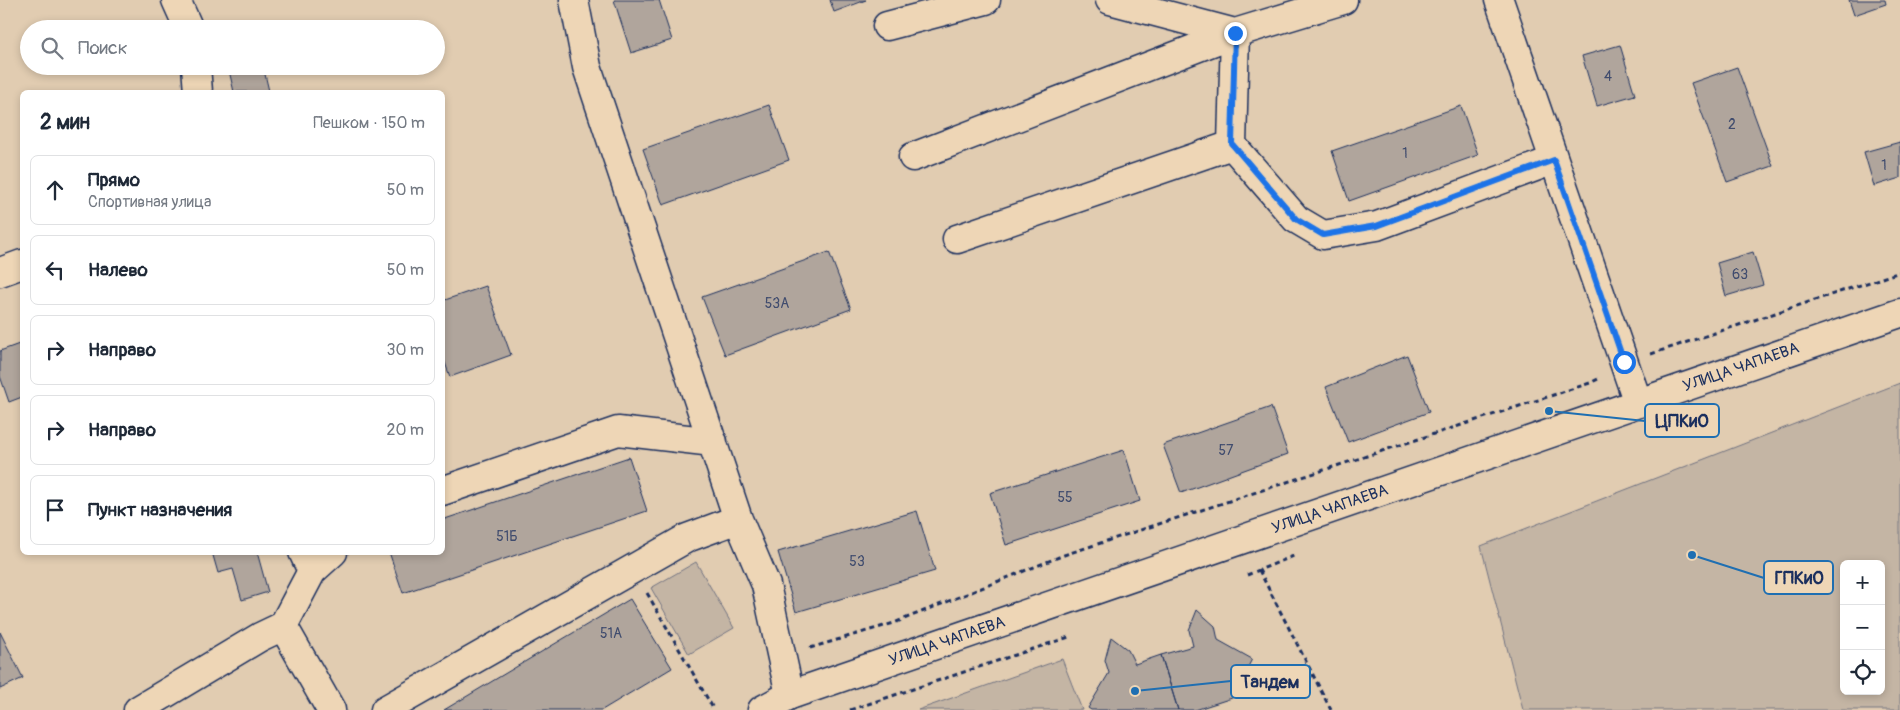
<!DOCTYPE html>
<html lang="ru">
<meta charset="utf-8">
<style>
body{margin:0;font-family:Pangolin,sans-serif;background:#f6f6f7;color:#1f2937}
.controls{position:absolute;right:15px;bottom:15px;display:grid;overflow:hidden;border-radius:8px;box-shadow:0 2px 8px #0003}
.controls button{width:45px;height:45px;display:grid;place-items:center;padding:0;border:0;border-bottom:1px solid #e0e1e3;background:#fff;color:#1f2937;font:25px sans-serif}
.stop{position:absolute;width:15px;height:15px;margin:-11px;border:4px solid #1a73e8;border-radius:50%;background:#fff}
.stop.end{background:#1a73e8;border-color:#fff;box-shadow:0 1px 5px #0008}
.list{margin:0;padding:0;list-style:none}
h2{display:flex;justify-content:space-between;align-items:center;height:65px;margin:0;padding:0 20px;font-size:21px}
h2 small{font-size:16px;font-weight:400;color:#747a83}
.list li{display:grid;grid-template-columns:32px 1fr auto;gap:15px;align-items:center;box-sizing:border-box;height:70px;margin:0 10px 10px;padding:0 10px;border:1px solid #e0e1e3;border-radius:8px}
.list b{display:block;font-size:19px;white-space:nowrap}
.list p{margin:0;font-size:16px;white-space:nowrap;color:#747a83}
.list em{font-size:16px;font-style:normal;color:#747a83}
.icon{flex:none;width:28px;height:28px;fill:none;stroke:currentColor;stroke-width:2;stroke-linecap:round;stroke-linejoin:round}
.map{position:relative;flex:none;width:1900px;height:710px;overflow:hidden}
.search{position:absolute;background:#fff;box-shadow:0 2px 8px #0003;left:20px;top:20px;width:425px;height:55px;display:flex;align-items:center;gap:12px;box-sizing:border-box;padding:0 18px;border-radius:28px;color:#747a83;font-size:19px}
.panel{position:absolute;background:#fff;box-shadow:0 2px 8px #0003;left:20px;top:90px;width:425px;height:465px;border-radius:8px}
.map>svg:first-child{display:block}
</style>
<div class="map">
<svg width="1900" height="710" viewBox="0 0 1900 710">
<rect width="100%" height="100%" fill="#e1ccb1"/>
<filter id="ink" filterUnits="userSpaceOnUse"><feTurbulence type="fractalNoise" baseFrequency=".02" numOctaves="2"/><feDisplacementMap in="SourceGraphic" scale="10" xChannelSelector="R" yChannelSelector="G"/><feConvolveMatrix kernelMatrix="1 2 1 2 8 2 1 2 1" color-interpolation-filters="sRGB"/></filter>
<g filter="url(#ink)">
<path fill="#c4b5a4" stroke="#707281" fill-rule="evenodd" d="M1900 383V710H1523L1481 546ZM1844 564H1881V691H1844Z
M696 562 734 628 689 654 651 588Z
M1062 659 1082 710H918Z"/>
<path fill="#b0a59c" stroke="#1b2f5e" d="M614 0H659L672 40 631 53Z
M830 0H866L834 12Z
M1849 0H1885L1886 4 1854 15Z
M1620 45 1635 95 1597 106 1582 56Z
M228 66H263L269 91 262 92H234Z
M1737 67 1773 166 1727 182 1691 83Z
M769 105 789 160 663 205 643 149Z
M1461 106 1478 155 1349 201 1332 151Z
M1900 142V178L1874 186 1864 152Z
M829 252 851 309 725 355 702 297Z
M1753 252 1763 285 1726 296 1717 263Z
M486 286 511 355 450 377 442 354V301Z
M22 343V397L9 402 0 376V351Z
M1407 355 1429 412 1348 442 1326 387Z
M1271 407 1288 454 1181 493 1163 445Z
M1124 450 1140 501 1006 545 990 493Z
M629 457 647 511 403 593 389 552H442V520Z
M917 511 935 571 796 612 778 552Z
M212 552H257L268 592 242 600 233 569 218 573Z
M630 599 672 668 602 710H444Z
M1197 610 1215 626 1218 640 1252 659 1232 698 1195 710H1178L1161 655 1193 646 1189 630Z
M0 632 23 678 0 689Z
M1111 637 1128 650 1135 664 1161 655 1178 710H1091L1088 708 1109 673 1105 660Z"/>
<g fill="none" stroke-linecap="round" stroke-linejoin="round">
<defs>
<path id="minor" d="M176 0 189 29
M574 0 587 67 738 519 766 585 790 695
M1110 0 1235 33 1343 0
M1499 0 1638 403
M887 26 986 0
M196 66 198 92
M1232 145 1296 219 1323 235 1377 226 1554 160
M913 157 1235 33 1232 145 957 239
M0 272 22 264
M442 491 618 431 713 442
M303 552 312 571 283 626 331 710
M312 571 333 552
M138 710 260 637 283 626
M385 710 687 538 738 519"/>
<path id="major" d="M762 710 790 695 1900 313"/>
</defs>
<use href="#minor" stroke="#1b2f5e" stroke-width="31"/>
<use href="#major" stroke="#1b2f5e" stroke-width="31"/>
<path stroke="#1b2f5e" stroke-width="3" stroke-dasharray="5 4" stroke-linecap="butt" d="M1651 354 1900 272
M1259 570 1331 710
M1247 575 1296 555
M647 593 714 710
M810 648 894 623 1064 555 1590 383 1598 379
M850 710 1069 637"/>
<use href="#minor" stroke="#eed6b6" stroke-width="28"/>
<use href="#major" stroke="#eed6b6" stroke-width="28"/>
</g>
</g>
<g fill="none" stroke-linecap="round" stroke-linejoin="round" filter="url(#ink)">
<path stroke="#1a73e8" stroke-width="6" d="M1235 33 1232 144 1296 219 1323 235 1376 226 1554 160 1624 362"/>
</g>
<g text-anchor="middle" dominant-baseline="central" stroke-width="4.5" stroke-linejoin="round" paint-order="stroke">
<g font-size="14" fill="#404c6e">
<text x="1608" y="76">4</text>
<text x="1732" y="124">2</text>
<text x="1405" y="153">1</text>
<text x="1884" y="165">1</text>
<text x="1740" y="274">63</text>
<text x="777" y="303">53А</text>
<text x="1226" y="450">57</text>
<text x="1065" y="497">55</text>
<text x="507" y="536">51Б</text>
<text x="857" y="561">53</text>
<text x="611" y="633">51А</text>
</g>
<g font-size="16" fill="#1b2f5e" stroke="#eed6b6">
<text transform="translate(1741 367) rotate(-19)">УЛИЦА ЧАПАЕВА</text>
<text transform="translate(1330 509) rotate(-19)">УЛИЦА ЧАПАЕВА</text>
<text transform="translate(947 641) rotate(-19)">УЛИЦА ЧАПАЕВА</text>
</g>
</g>
<path fill="none" stroke="#1f6fb2" stroke-width="2" d="M1549 411L1645 421M1692 555L1764 578M1135 691L1231 681"/>
<g fill="#1f6fb2" stroke="#eed6b6" stroke-width="2">
<circle cx="1549" cy="411" r="5"/>
<circle cx="1692" cy="555" r="5"/>
<circle cx="1135" cy="691" r="5"/>
</g>
<g fill="#eed6b6" stroke="#1f6fb2" stroke-width="2">
<rect x="1645" y="404" width="74" height="33" rx="5"/>
<rect x="1764" y="561" width="69" height="33" rx="5"/>
<rect x="1231" y="665" width="79" height="33" rx="5"/>
</g>
<g font-size="18" text-anchor="middle" font-weight="bold" fill="#1b2f5e">
<text x="1682" y="427">ЦПКиО</text>
<text x="1799" y="584">ГПКиО</text>
<text x="1270" y="688">Тандем</text>
</g>
</svg>
<div class="controls">
<button>+</button>
<button>−</button>
<button><svg class="icon" aria-label="locate" viewBox="0 0 24 24"><circle cx="12" cy="12" r="6"/><path d="M12 2v4M12 18v4M2 12h4M18 12h4"/></svg></button>
</div>
<div class="stop" style="left:1624px;top:362px"></div>
<div class="stop end" style="left:1235px;top:33px"></div>
<div class="search"><svg class="icon" aria-label="search" viewBox="0 0 24 24"><circle cx="10" cy="10" r="6"/><path d="M15 15l6 6"/></svg>Поиск</div>
<section class="panel">
<h2>2 мин<small>Пешком · 150 m</small></h2>
<ul class="list">
<li><svg class="icon" aria-label="ahead" viewBox="0 0 24 24"><path d="M12 20V5M6 11l6-6 6 6"/></svg><div><b>Прямо</b><p>Спортивная улица</p></div><em>50 m</em></li>
<li><svg class="icon" aria-label="left" viewBox="0 0 24 24"><path d="M17 20v-9H6M10 6l-5 5 5 5"/></svg><div><b>Налево</b></div><em>50 m</em></li>
<li><svg class="icon" aria-label="right" viewBox="0 0 24 24"><path d="M7 20v-9h11M14 6l5 5-5 5"/></svg><div><b>Направо</b></div><em>30 m</em></li>
<li><svg class="icon" aria-label="right" viewBox="0 0 24 24"><path d="M7 20v-9h11M14 6l5 5-5 5"/></svg><div><b>Направо</b></div><em>20 m</em></li>
<li><svg class="icon" aria-label="arrive" viewBox="0 0 24 24"><path d="M6 21V4h12l-3 4 3 4H6"/></svg><div><b>Пункт назначения</b></div></li>
</ul>
</section>
</div>
